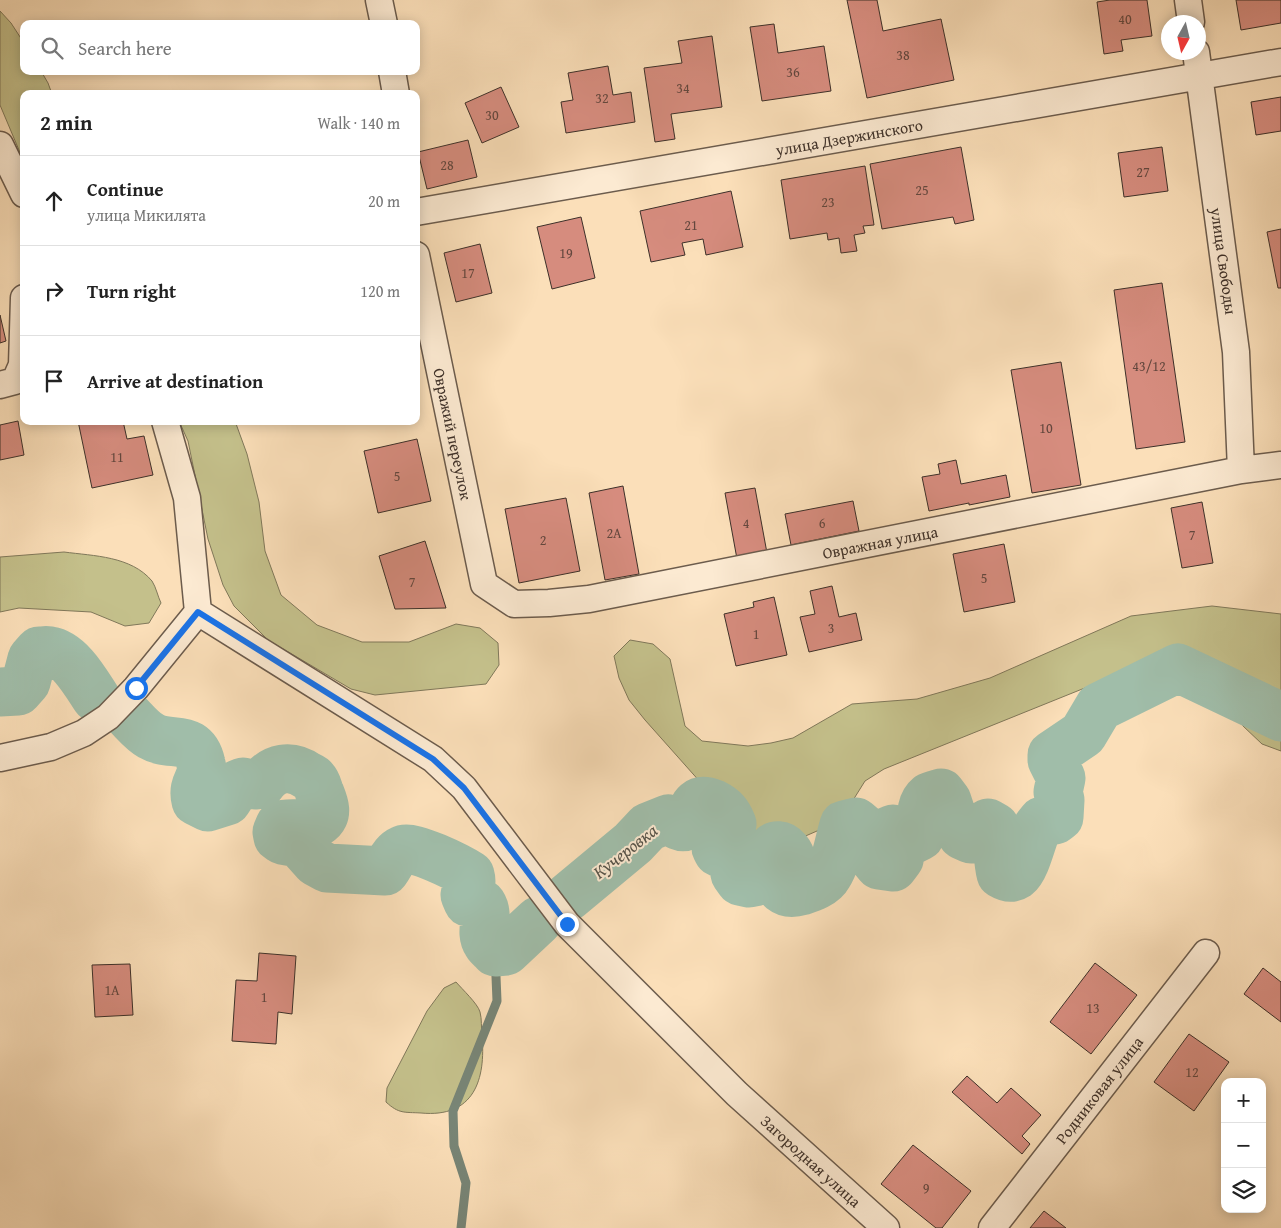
<!DOCTYPE html>
<meta charset="utf-8">
<style>
body{margin:0;font-family:"Gentium Book Plus",serif;background:#f6f6f6;color:#222}
.controls{position:absolute;right:15px;bottom:15px;display:grid;overflow:hidden;border-radius:10px;box-shadow:0 2px 12px #0003}
.controls button{width:45px;height:45px;display:grid;place-items:center;padding:0;border:0;border-bottom:1px solid #e0e0e0;background:#fff;color:#222;font:25px sans-serif}
.compass{position:absolute;left:1161px;top:15px;width:45px;height:45px;border-radius:50%;background:#fff;box-shadow:0 2px 12px #0003;rotate:188deg}
.stop{position:absolute;width:15px;height:15px;margin:-11px;border:4px solid #1a73e8;border-radius:50%;background:#fff}
.stop.end{background:#1a73e8;border-color:#fff;box-shadow:0 1px 5px #0008}
.list{margin:0;padding:0;list-style:none}
h2{display:flex;justify-content:space-between;align-items:center;height:65px;margin:0;padding:0 20px;font-size:21px}
h2 small{font-size:16px;font-weight:400;color:#767676}
.list li{display:grid;grid-template-columns:32px 1fr auto;gap:15px;align-items:center;box-sizing:border-box;height:90px;padding:0 20px;border-top:1px solid #e0e0e0}
.list b{display:block;font-size:19px;white-space:nowrap}
.list p{margin:0;font-size:16px;white-space:nowrap;color:#767676}
.list em{font-size:16px;font-style:normal;color:#767676}
.icon{flex:none;width:28px;height:28px;fill:none;stroke:currentColor;stroke-width:2;stroke-linecap:round;stroke-linejoin:round}
.map{position:relative;flex:none;width:1281px;height:1228px;overflow:hidden}
.search{position:absolute;background:#fff;box-shadow:0 2px 12px #0003;left:20px;top:20px;width:400px;height:55px;display:flex;align-items:center;gap:12px;box-sizing:border-box;padding:0 18px;border-radius:10px;color:#767676;font-size:19px}
.panel{position:absolute;background:#fff;box-shadow:0 2px 12px #0003;left:20px;top:90px;width:400px;height:335px;border-radius:10px}
.map>svg:first-child{display:block}
</style>
<div class="map">
<svg width="1281" height="1228" viewBox="0 0 1281 1228">
<rect width="100%" height="100%" fill="#fbdfb9"/>
<filter id="stains"><feTurbulence type="fractalNoise" baseFrequency=".004" numOctaves="4"/><feColorMatrix values="0 0 0 0 .2 0 0 0 0 .09 0 0 0 0 .02 0 0 0 .5 -.17"/></filter>
<radialGradient id="worn" r=".72"><stop offset=".6" stop-color="#630" stop-opacity="0"/><stop offset="1" stop-color="#630" stop-opacity=".3"/></radialGradient>
<path fill="#c4c08b" stroke="#80785a" d="M0 11 11 23 24 43V71H41L48 83 52 94H24V162L0 105Z
M179 421H235L247 454 259 502 265 551 281 595 317 625 362 642H409L456 624 480 628 498 643 499 665 486 684 375 695 351 689 268 640 234 606 223 585 208 539 188 441Z
M64 552C94 556 131 556 152 581 156 587 158 597 161 603L149 623 125 626 91 612 19 608 0 612V557Z
M1212 606 1281 614V751L1262 744 1243 726 1224 680 1202 668 1135 669 1112 677 884 769 865 781 840 821 794 841 747 828 726 811 645 720 629 700 619 678 614 656 630 640 653 644 670 659 685 726 702 741 748 746 771 743 793 738 852 704 917 699 990 678 1131 616Z
M456 982C462 989 478 1004 480 1012 482 1019 481 1028 482 1035 486 1080 474 1118 421 1113 404 1112 399 1114 386 1102L387 1088 427 1011 444 988Z"/>
<g fill="none" stroke-linecap="round" stroke-linejoin="round">
<path stroke="#788576" stroke-width="9" d="M461 1228 466 1183 454 1146 453 1111 497 1001 495 952"/>
<path stroke="#a0bda9" stroke-width="49" d="M0 692 18 691 26 682 32 659 39 651C42 651 47 650 50 651 70 654 86 683 96 698
M128 715C135 722 142 731 151 736 171 748 194 732 201 764 205 778 191 782 196 801L208 807 227 801 238 784 243 782 255 785 261 784C273 767 291 764 308 776 310 777 313 778 314 780 317 783 318 788 319 791 323 801 330 815 318 822 310 827 291 821 280 825L277 832 278 837 282 840 299 843 316 862 327 868 385 871C391 863 393 854 402 850 412 844 459 868 470 875 472 882 472 885 466 890L465 895 468 902 482 904C490 916 479 931 487 943 488 946 493 949 495 952L506 951 538 921
M568 897 633 843 648 827 668 819C673 822 680 829 686 826 695 821 687 793 714 804 724 809 728 814 732 824L729 833 719 838 716 848 718 852 733 860 735 874 740 881 749 883 754 882 761 876C764 867 764 859 770 851 781 835 797 859 791 872 790 876 784 880 781 884L782 889C787 893 794 893 801 891 810 888 823 884 828 875 837 861 839 841 844 825L856 822 870 834V854L879 865 893 867 899 859C894 847 887 847 886 832L893 829C901 832 904 838 912 840L920 836C923 825 918 806 929 797 932 795 938 794 941 793L947 801 954 822 962 835 971 839H976L979 837 988 823 995 827C999 843 997 859 1001 874 1006 877 1011 879 1017 875 1026 868 1032 838 1038 826L1042 821 1055 820 1059 817 1060 800 1058 792 1061 778 1052 760V755L1083 734 1099 707 1178 668 1281 717"/>
</g>
<path fill="#d68c7e" stroke="#3d3029" d="M847 0H877L883 31 941 19 954 80 867 98Z
M1110 0H1147L1152 36 1121 40 1123 51 1104 54 1097 2Z
M1236 0H1281V23L1241 30Z
M774 24 778 53 824 46 831 91 762 101 750 27Z
M712 36 722 107 671 114 675 139 655 142 644 68 682 63 678 41Z
M608 66 613 95 631 92 635 122 566 133 561 102 573 100 568 73Z
M501 87 519 127 482 143 465 103Z
M1281 97V131L1256 135 1251 102Z
M468 140 477 177 427 189 418 152Z
M961 147 974 220 955 224 953 217 882 229 870 164Z
M1162 147 1168 191 1124 197 1118 153Z
M865 166 874 225 863 226 865 233 854 235 857 251 841 253 839 238 828 240 827 233 790 239 781 180Z
M731 191 743 247 706 255 703 239 682 243 685 255 651 262 640 211Z
M581 217 595 278 552 289 537 227Z
M1281 229V288H1278L1267 232Z
M480 244 492 293 456 302 444 253Z
M1162 283 1185 442 1136 449 1114 290Z
M0 315 6 341 0 343Z
M1061 362 1081 485 1032 493 1011 370Z
M18 421 24 455 0 460V425Z
M78 421H123L127 439 144 436 153 475 92 488Z
M417 439 431 501 378 513 364 451Z
M956 460 961 484 1006 475 1010 497 969 505V503L929 511 922 477 940 474 938 464Z
M623 486 639 574 605 580 589 493Z
M755 488 767 553 737 559 725 493Z
M566 498 580 571 519 583 505 509Z
M853 501 859 531 791 545 785 514Z
M1202 502 1213 563 1182 568 1171 508Z
M425 541 446 608 395 609 379 556Z
M1004 544 1015 602 964 612 953 554Z
M832 586 839 617 856 613 862 640 809 652 800 617 815 614 810 591Z
M774 597 787 655 736 666 724 614 754 607 753 602Z
M259 953 296 956 292 1014 278 1012 276 1044 232 1041 236 980 257 981Z
M1095 963 1137 995 1091 1054 1050 1022Z
M130 964 133 1015 95 1017 92 965Z
M1263 968 1281 982V1022L1244 994Z
M1189 1034 1229 1062 1194 1111 1154 1082Z
M967 1076 997 1103 1011 1088 1041 1115 1022 1136 1030 1144 1022 1154 952 1092Z
M913 1145 971 1191 942 1228H936L881 1184Z
M1044 1211 1066 1228H1030Z"/>
<g fill="none" stroke-linecap="round" stroke-linejoin="round">
<defs>
<path id="street" d="M379 0 384 24
M1188 0 1191 22
M1196 52 1236 352 1241 470
M392 71 396 94
M0 145 24 194
M416 212 1281 62
M416 255 484 584 514 604 549 603 589 599 1241 470 1281 465
M0 385 15 381 22 365 24 298
M165 421 187 498 198 612
M198 612 433 759 464 788 567 924 737 1094 886 1228
M0 758 51 747 84 733 108 717 136 688 198 612
M992 1228 1206 953"/>
</defs>
<use href="#street" stroke="#6c5c4d" stroke-width="29"/>
<use href="#street" stroke="#fcead2" stroke-width="26"/>
</g>
<g fill="none" stroke-linecap="round" stroke-linejoin="round">
<path stroke="#1a73e8" stroke-width="6" d="M136 688 198 612 433 759 464 788 567 924"/>
</g>
<g text-anchor="middle" dominant-baseline="central" stroke-width="4" stroke-linejoin="round" paint-order="stroke">
<g font-size="14" fill="#63473e">
<text x="1125" y="19">40</text>
<text x="903" y="55">38</text>
<text x="793" y="72">36</text>
<text x="683" y="88">34</text>
<text x="602" y="98">32</text>
<text x="492" y="115">30</text>
<text x="447" y="165">28</text>
<text x="1143" y="172">27</text>
<text x="922" y="190">25</text>
<text x="828" y="202">23</text>
<text x="691" y="225">21</text>
<text x="566" y="253">19</text>
<text x="468" y="273">17</text>
<text x="1149" y="366">43/12</text>
<text x="1046" y="428">10</text>
<text x="117" y="457">11</text>
<text x="397" y="476">5</text>
<text x="746" y="523">4</text>
<text x="822" y="523">6</text>
<text x="614" y="533">2А</text>
<text x="1192" y="535">7</text>
<text x="543" y="540">2</text>
<text x="984" y="578">5</text>
<text x="412" y="582">7</text>
<text x="831" y="628">3</text>
<text x="756" y="634">1</text>
<text x="112" y="990">1А</text>
<text x="264" y="997">1</text>
<text x="1093" y="1008">13</text>
<text x="1192" y="1072">12</text>
<text x="926" y="1188">9</text>
</g>
<g font-size="16" fill="#3d3029" stroke="#fcead2">
<text transform="translate(849 137) rotate(-10)">улица Дзержинского</text>
<text transform="translate(1224 261) rotate(82)">улица Свободы</text>
<text transform="translate(453 434) rotate(78)">Овражий переулок</text>
<text transform="translate(880 542) rotate(-11)">Овражная улица</text>
<text transform="translate(1099 1090) rotate(-52)">Родниковая улица</text>
<text transform="translate(811 1161) rotate(42)">Загородная улица</text>
</g>
<g font-size="18" font-style="italic" fill="#565349" stroke="#fcead2">
<text transform="translate(625 851) rotate(-38)">Кучеровка</text>
</g>
</g>
<rect width="100%" height="100%" filter="url(#stains)"/>
<rect width="100%" height="100%" fill="url(#worn)"/>
</svg>
<div class="controls">
<button>+</button>
<button>−</button>
<button><svg class="icon" aria-label="layers" viewBox="0 0 24 24"><path d="M12 4l9 5-9 5-9-5zM3 14l9 5 9-5"/></svg></button>
</div>
<svg class="compass" viewBox="-18 -18 36 36"><path d="M0-13l5 13h-10z" fill="#e53935"/><path d="M0 13l5-13h-10z" fill="#767676"/></svg>
<div class="stop" style="left:136px;top:688px"></div>
<div class="stop end" style="left:567px;top:924px"></div>
<div class="search"><svg class="icon" aria-label="search" viewBox="0 0 24 24"><circle cx="10" cy="10" r="6"/><path d="M15 15l6 6"/></svg>Search here</div>
<section class="panel">
<h2>2 min<small>Walk · 140 m</small></h2>
<ul class="list">
<li><svg class="icon" aria-label="ahead" viewBox="0 0 24 24"><path d="M12 20V5M6 11l6-6 6 6"/></svg><div><b>Continue</b><p>улица Микилята</p></div><em>20 m</em></li>
<li><svg class="icon" aria-label="right" viewBox="0 0 24 24"><path d="M7 20v-9h11M14 6l5 5-5 5"/></svg><div><b>Turn right</b></div><em>120 m</em></li>
<li><svg class="icon" aria-label="arrive" viewBox="0 0 24 24"><path d="M6 21V4h12l-3 4 3 4H6"/></svg><div><b>Arrive at destination</b></div></li>
</ul>
</section>
</div>
